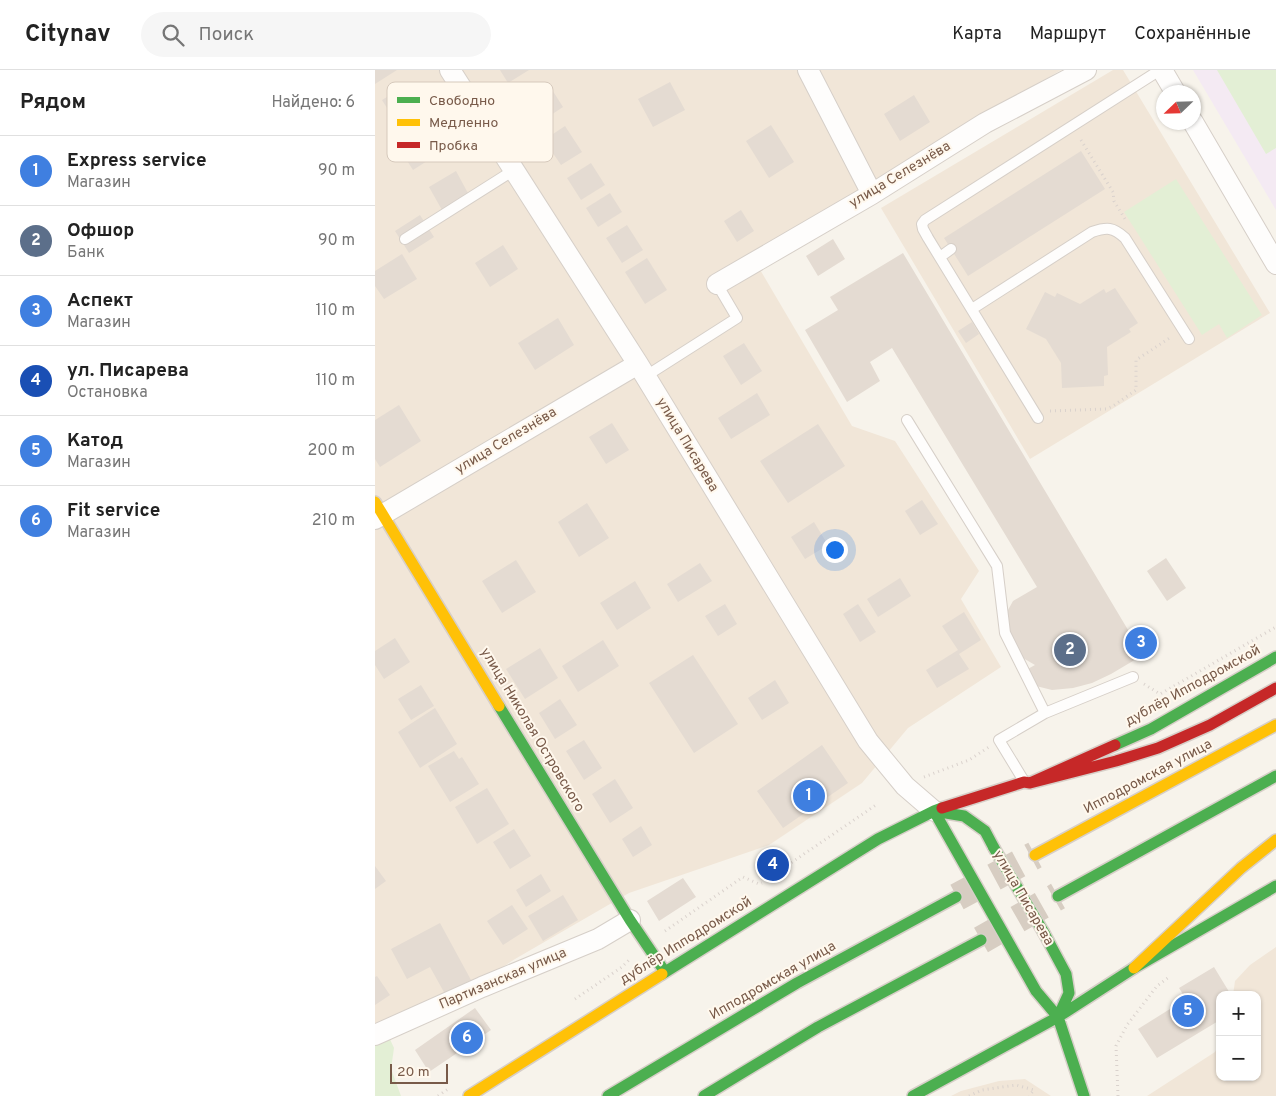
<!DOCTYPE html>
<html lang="ru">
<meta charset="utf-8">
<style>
body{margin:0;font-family:Overpass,sans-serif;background:#f6f6f6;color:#222}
.controls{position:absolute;right:15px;bottom:15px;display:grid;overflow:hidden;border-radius:10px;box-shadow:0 1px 4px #0004}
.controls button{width:45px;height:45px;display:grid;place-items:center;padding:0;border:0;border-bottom:1px solid #e0e0e0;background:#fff;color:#222;font:25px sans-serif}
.compass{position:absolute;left:781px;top:15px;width:45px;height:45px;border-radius:50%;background:#fff;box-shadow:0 1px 4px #0004;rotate:247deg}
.scale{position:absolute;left:15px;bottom:12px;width:58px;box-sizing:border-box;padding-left:5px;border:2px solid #785a49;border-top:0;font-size:14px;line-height:18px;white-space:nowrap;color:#785a49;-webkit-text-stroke:4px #fff8ed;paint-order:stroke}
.you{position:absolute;left:459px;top:479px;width:18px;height:18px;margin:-12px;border:4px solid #fff;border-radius:50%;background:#1a73e8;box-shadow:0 0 0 8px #1a73e833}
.badge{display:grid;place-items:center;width:32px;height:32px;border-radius:50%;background:#7c3aed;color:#fff;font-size:16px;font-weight:700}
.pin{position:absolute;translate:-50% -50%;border:2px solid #fff;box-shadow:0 1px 5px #0006}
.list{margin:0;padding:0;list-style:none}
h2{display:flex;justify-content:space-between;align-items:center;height:65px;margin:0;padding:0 20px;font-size:21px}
h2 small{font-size:16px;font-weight:400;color:#767676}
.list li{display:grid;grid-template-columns:32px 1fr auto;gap:15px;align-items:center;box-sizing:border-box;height:70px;padding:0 20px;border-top:1px solid #e0e0e0}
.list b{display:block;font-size:19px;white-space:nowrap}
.list p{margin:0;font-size:16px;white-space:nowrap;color:#767676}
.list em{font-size:16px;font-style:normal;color:#767676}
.icon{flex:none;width:28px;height:28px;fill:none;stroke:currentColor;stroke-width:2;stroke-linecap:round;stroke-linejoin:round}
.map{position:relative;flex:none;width:901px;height:1026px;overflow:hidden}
header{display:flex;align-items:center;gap:30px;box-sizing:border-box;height:70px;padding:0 25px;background:#fff;border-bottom:1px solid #e0e0e0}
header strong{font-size:24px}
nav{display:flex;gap:28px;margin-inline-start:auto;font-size:18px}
.search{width:350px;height:45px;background:#f6f6f6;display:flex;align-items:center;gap:12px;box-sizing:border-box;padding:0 18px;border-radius:28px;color:#767676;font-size:19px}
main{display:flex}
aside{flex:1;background:#fff}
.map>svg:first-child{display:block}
</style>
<header>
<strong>Citynav</strong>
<div class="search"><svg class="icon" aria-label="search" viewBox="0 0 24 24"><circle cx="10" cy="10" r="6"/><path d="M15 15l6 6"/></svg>Поиск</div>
<nav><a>Карта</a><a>Маршрут</a><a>Сохранённые</a></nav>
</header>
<main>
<aside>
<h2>Рядом<small>Найдено: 6</small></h2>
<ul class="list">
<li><span class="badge" style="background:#3f7fe0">1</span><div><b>Express service</b><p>Магазин</p></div><em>90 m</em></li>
<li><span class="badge" style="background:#5c6f8a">2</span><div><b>Офшор</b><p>Банк</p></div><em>90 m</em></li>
<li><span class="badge" style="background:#3f7fe0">3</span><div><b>Аспект</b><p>Магазин</p></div><em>110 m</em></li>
<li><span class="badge" style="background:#1a4fb4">4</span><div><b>ул. Писарева</b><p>Остановка</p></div><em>110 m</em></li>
<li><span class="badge" style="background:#3f7fe0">5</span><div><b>Катод</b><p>Магазин</p></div><em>200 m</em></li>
<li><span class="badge" style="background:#3f7fe0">6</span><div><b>Fit service</b><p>Магазин</p></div><em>210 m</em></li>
</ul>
</aside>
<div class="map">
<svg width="901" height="1026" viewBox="0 0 901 1026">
<rect width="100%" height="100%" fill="#f7f3eb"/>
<path fill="#f1e6d8" d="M0 0H686L377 186 477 356 520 371 604 501 586 529 626 597 533 658 487 713 394 775 254 823 140 889 0 980Z
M738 0H748L895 243 655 389 506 138Z
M901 877V1026H772L840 982 845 972V1007H882V925H858L860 911 875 895Z
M650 1009 676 1026H576L586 1021 624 1011Z"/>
<path fill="#f4eaf3" d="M818 0H901V140Z"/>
<path fill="#e3efd5" d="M842 0H901V78L891 84Z
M801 109 887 245 852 268 844 254 827 265 749 142Z
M13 965 19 978 16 999 26 1026H0V971Z"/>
<path fill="#e4dbd2" d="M0 0H22L0 14Z
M125 0H154L133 13Z
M295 12 310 40 278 57 263 29Z
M174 15 188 37 161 55 147 32Z
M30 16 45 39 22 54 7 30Z
M539 25 555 52 525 71 509 44Z
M56 54 71 79 38 100 22 75Z
M396 55 419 92 394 108 371 71Z
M190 56 207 82 186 95 169 70Z
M706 81 730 119 593 206 569 168Z
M216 93 230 115 206 130 192 108Z
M81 101 94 125 67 140 54 117Z
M235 123 247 142 223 157 211 138Z
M366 140 379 161 362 172 349 151Z
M45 145 59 167 34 183 20 161Z
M252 155 268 180 247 193 231 168Z
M458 169 470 189 443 206 431 186Z
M128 175 143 199 115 217 100 193Z
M528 183 768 585 736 604 717 613 698 618 677 620 661 616 651 600 660 595 648 588 630 552 633 540 638 531 662 517 517 278 495 292 505 311 472 332 430 260 463 240 455 227Z
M27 184 42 209 9 229 0 216V201Z
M272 188 292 220 270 234 250 202Z
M740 218 763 253 754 259 756 262 732 277 733 305 729 306V316L687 318 686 293 671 269 651 259 670 222 680 227 682 223 705 234 729 219 731 223Z
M183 248 199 275 160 300 143 273Z
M597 252 604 264 591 273 583 261Z
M369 273 387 301 366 315 348 286Z
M382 323 395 345 356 369 343 348Z
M24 335 46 371 5 397 0 389V350Z
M237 353 254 380 231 394 214 367Z
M443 354 470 396 413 433 385 391Z
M547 430 563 454 545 465 530 441Z
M212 433 234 468 204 487 183 452Z
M439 452 453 475 430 489 416 467Z
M791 488 811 518 792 531 772 501Z
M141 490 161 522 127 543 107 511Z
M325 493 337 511 303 532 292 514Z
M525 508 536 526 503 547 492 529Z
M260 511 276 538 242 560 225 533Z
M350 534 362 554 343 566 330 546Z
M483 534 501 562 485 572 468 544Z
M589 542 606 570 584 584 594 599 562 618 551 600 583 580 567 556Z
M20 568 35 592 9 609 0 595V581Z
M228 570 244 596 203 622 187 596Z
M165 578 183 608 150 629 131 599Z
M318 585 363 654 319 683 274 613Z
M400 610 414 633 387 650 373 628Z
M46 615 59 636 36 650 23 629Z
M185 629 202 655 180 669 164 643Z
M60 638 82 674 45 698 23 662Z
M209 670 227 698 209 710 191 681Z
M447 675 473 713 408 758 382 721Z
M79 681 84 689 87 687 104 714 75 732 53 696Z
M240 709 258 738 235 753 217 724Z
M112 718 134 754 102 774 80 737Z
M266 756 277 775 258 787 247 769Z
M139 759 156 786 135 799 118 772Z
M0 796 11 811 0 819Z
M166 804 176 821 151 837 141 820Z
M308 808 321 827 284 851 272 831Z
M188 825 203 850 168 871 153 846Z
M137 835 153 859 128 875 112 851Z
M65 853 96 910 70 924 55 897 32 909 16 879Z
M839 897 856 925H845V950L782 988 763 959 811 929 804 918Z
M2 906 15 925 0 935V907Z
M100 938 116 960 54 1002 40 980Z"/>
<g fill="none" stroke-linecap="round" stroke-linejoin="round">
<path stroke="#d7cdc2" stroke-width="28" stroke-dasharray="28 14" stroke-linecap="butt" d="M582 827 660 785
M606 870 683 826"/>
<defs>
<path id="lane" d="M30 169 139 100
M565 187 576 179
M597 239 717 162C732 157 738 157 750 168L814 269
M271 306 362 248 342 214
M663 348 553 168 548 159 547 154 550 150 785 0
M532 350 622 496 630 563 670 643 624 670 649 711
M670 643 758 607"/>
<path id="street" d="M75 0 263 294 493 671 530 716 559 741
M433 0 497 124
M787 0 800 22
M818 52 901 194
M342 214 497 124 610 53 711 0
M0 449 263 294
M0 965 107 917 223 869 255 850"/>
<path id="fast" d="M124 636 255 850 290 902
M740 675 776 659 901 587
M559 741 661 921 683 947 709 1026
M559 741 589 746 610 761 619 778
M683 826 901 706
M669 863 691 904 694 923 683 947
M287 904 503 769 559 741 567 738
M233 1026 422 913 581 827
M329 1026 443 957 606 870
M538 1026 683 947 759 898 901 816"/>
<path id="slow" d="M0 432 124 636
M660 785 901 655
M759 898 866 798 901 770
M94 1026 287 904"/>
<path id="jam" d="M655 713 741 691 783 678 835 655 901 618
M567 738 649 712 655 713 740 675"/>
</defs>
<use href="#lane" stroke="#d6cfc8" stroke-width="12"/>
<use href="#street" stroke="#d6cfc8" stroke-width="22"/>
<use href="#fast" stroke="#d7cfc8" stroke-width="14"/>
<use href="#slow" stroke="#d7cfc8" stroke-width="14"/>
<use href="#jam" stroke="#d7cfc8" stroke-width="14"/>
<path stroke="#dad2cd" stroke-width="3" stroke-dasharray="1 4" stroke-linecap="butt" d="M706 70 738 122 739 131 750 149
M675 341 731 339 738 336 761 320V290L796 267
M769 614 785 624 901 557
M549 707 594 690 614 677
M404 801 501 735
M290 861 368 807 384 814 387 813
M200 929 247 897 254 890
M63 1026 73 1019
M594 1026 607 1020 641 1015 659 1020 654 1026
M743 1026 741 976 752 955 782 916 794 907"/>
<use href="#lane" stroke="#fefdfc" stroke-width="10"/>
<use href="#street" stroke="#fefdfc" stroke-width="20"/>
<use href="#fast" stroke="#4caf50" stroke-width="11"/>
<use href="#slow" stroke="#ffc107" stroke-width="11"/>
<use href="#jam" stroke="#c62828" stroke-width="11"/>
<defs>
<path id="fast-bridge" d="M619 778 669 863"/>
</defs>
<use href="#fast-bridge" stroke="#d7cfc8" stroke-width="14" stroke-linecap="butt"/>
<use href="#fast-bridge" stroke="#4caf50" stroke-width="11"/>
</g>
<g text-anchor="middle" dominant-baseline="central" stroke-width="4" stroke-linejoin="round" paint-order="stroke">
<g font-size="14" fill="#785a49" stroke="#fff8ed">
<text transform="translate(525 105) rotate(-31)">улица Селезнёва</text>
<text transform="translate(131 371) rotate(-31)">улица Селезнёва</text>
<text transform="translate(312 375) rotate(59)">улица Писарева</text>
<text transform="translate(818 616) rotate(-29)">дублёр Ипподромской</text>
<text transform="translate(157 660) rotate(59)">улица Николая Островского</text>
<text transform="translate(773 707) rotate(-28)">Ипподромская улица</text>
<text transform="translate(648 828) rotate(60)">улица Писарева</text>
<text transform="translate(311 871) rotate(-32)">дублёр Ипподромской</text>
<text transform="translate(128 909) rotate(-23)">Партизанская улица</text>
<text transform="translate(398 911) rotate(-30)">Ипподромская улица</text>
</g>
</g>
<rect x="12" y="12" width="166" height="80" rx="8" fill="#fff8ed" stroke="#d6c9bc" stroke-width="1"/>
<rect x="22" y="27" width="23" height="6" fill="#4caf50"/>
<rect x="22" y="49" width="23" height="7" fill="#ffc107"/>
<rect x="22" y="72" width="23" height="6" fill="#c62828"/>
<g font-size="14" fill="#785a49">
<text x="54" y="35">Свободно</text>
<text x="54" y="57">Медленно</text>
<text x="54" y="80">Пробка</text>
</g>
</svg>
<div class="controls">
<button>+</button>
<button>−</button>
</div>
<svg class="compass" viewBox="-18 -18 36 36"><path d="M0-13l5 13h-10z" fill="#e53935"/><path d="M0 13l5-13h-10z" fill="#767676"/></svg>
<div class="scale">20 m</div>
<div class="you"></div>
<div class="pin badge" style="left:434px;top:726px;background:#3f7fe0">1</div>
<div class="pin badge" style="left:695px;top:580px;background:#5c6f8a">2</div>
<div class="pin badge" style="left:766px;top:573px;background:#3f7fe0">3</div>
<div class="pin badge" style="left:398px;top:795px;background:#1a4fb4">4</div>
<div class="pin badge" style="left:813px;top:941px;background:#3f7fe0">5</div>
<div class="pin badge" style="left:92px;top:968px;background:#3f7fe0">6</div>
</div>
</main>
